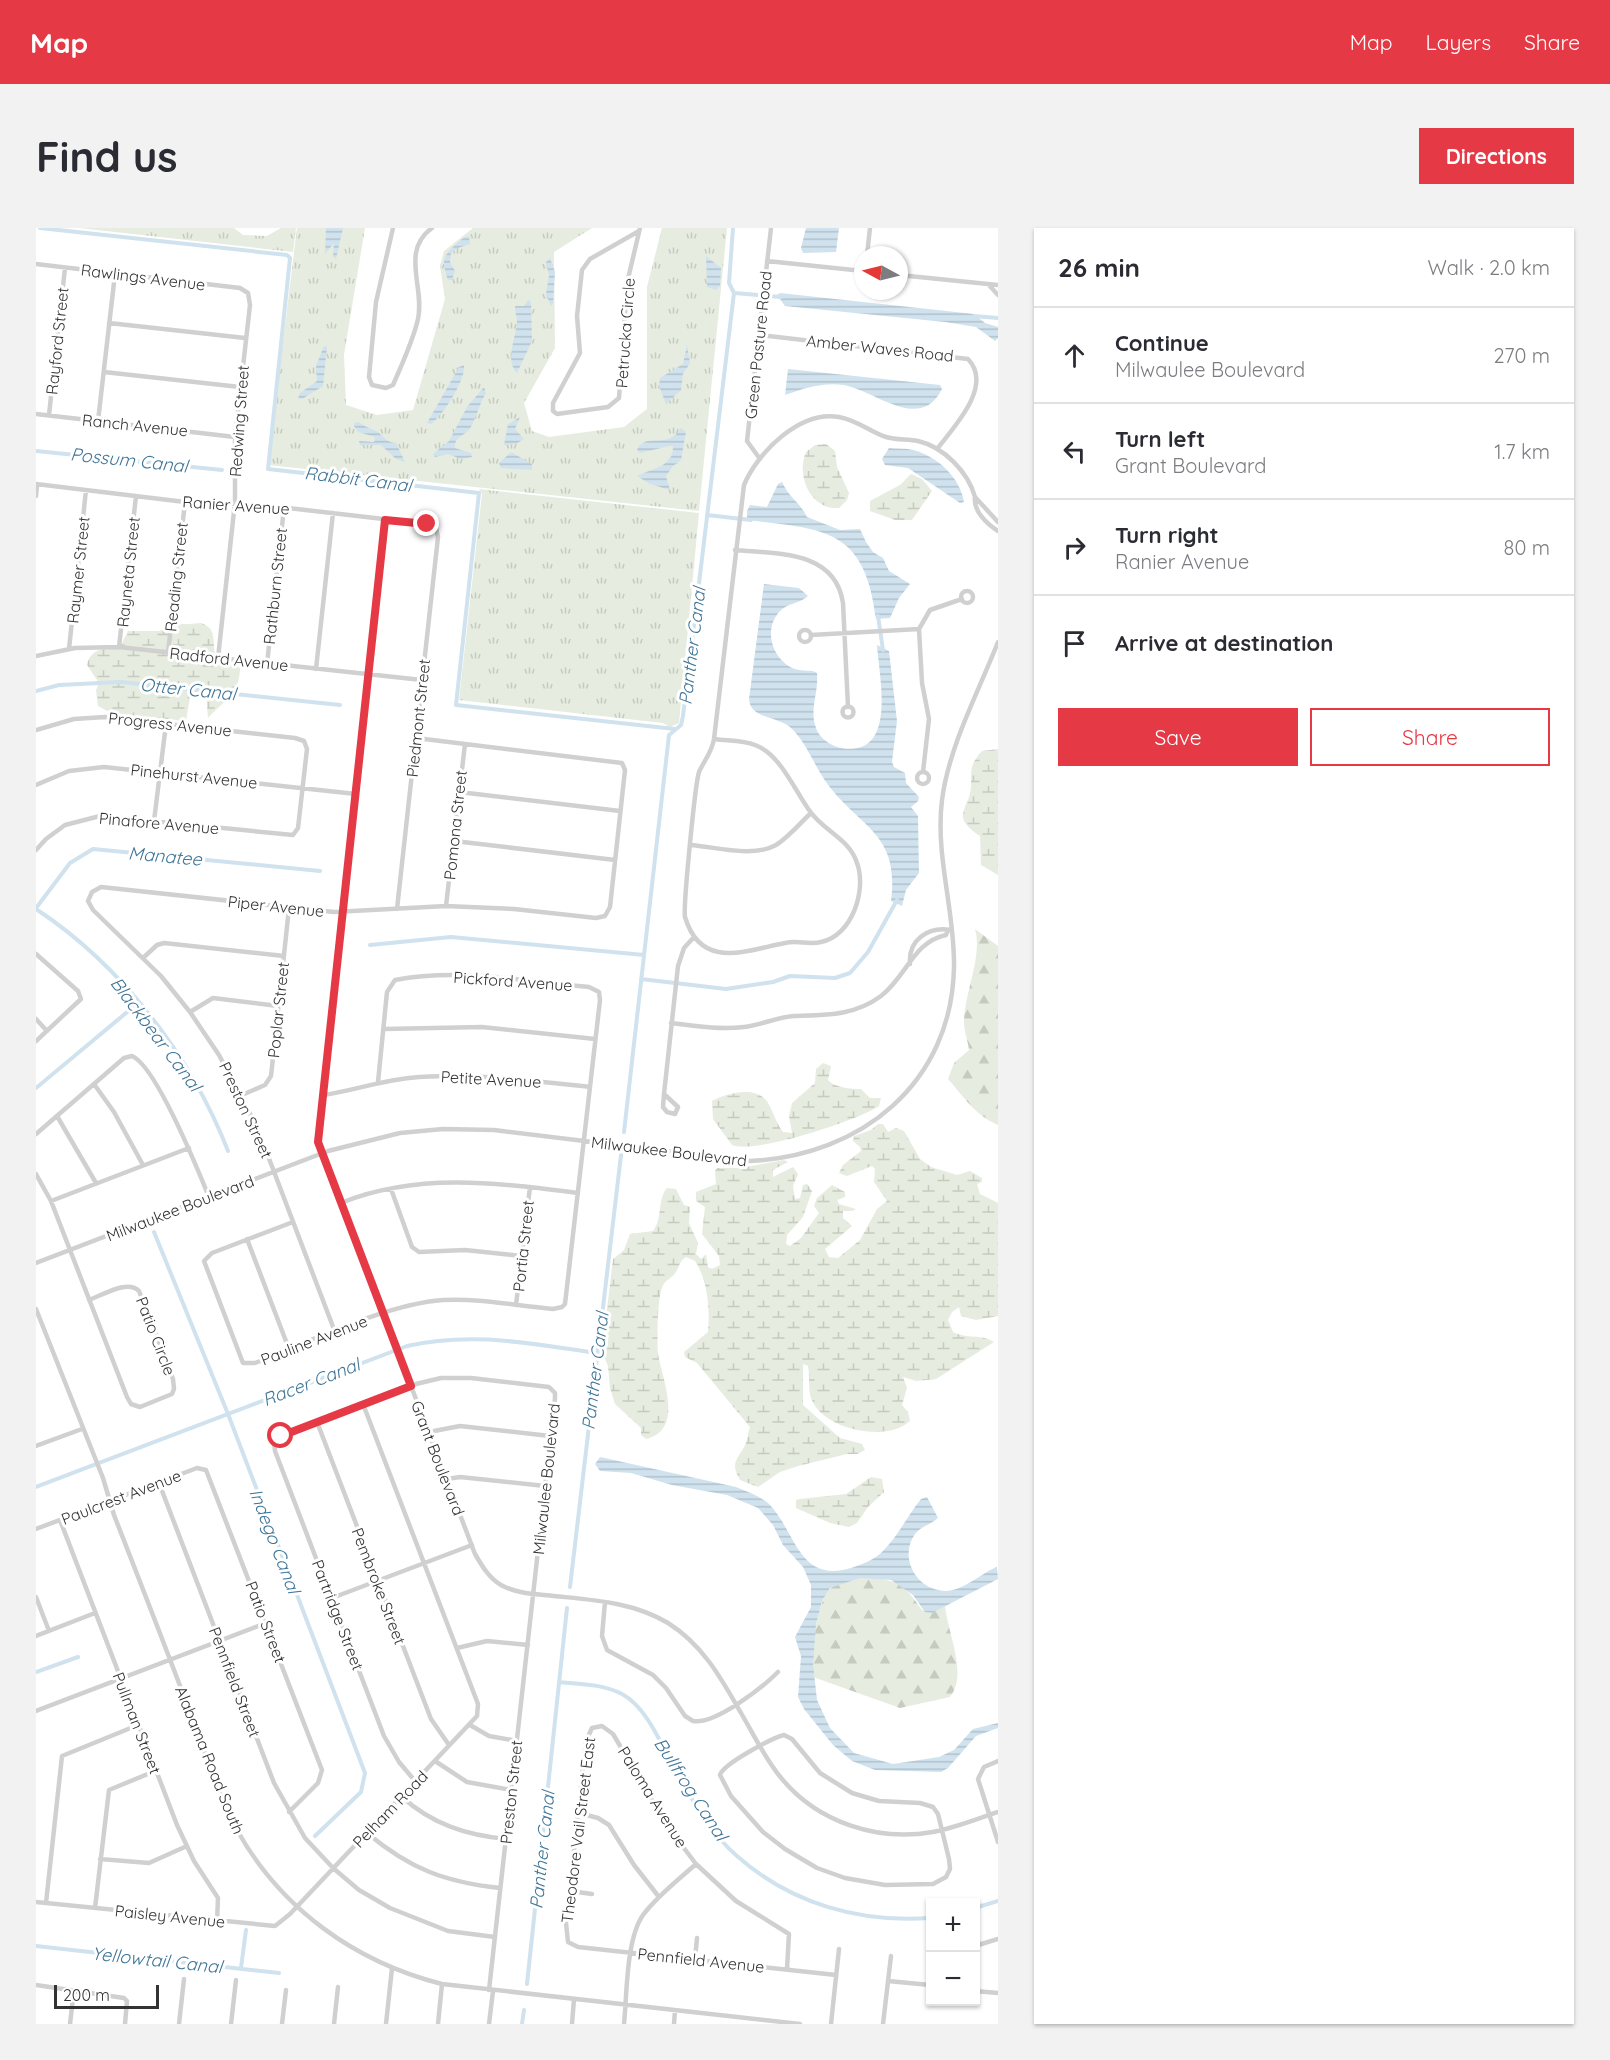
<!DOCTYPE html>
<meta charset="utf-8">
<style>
body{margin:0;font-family:Quicksand,sans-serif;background:#f2f2f3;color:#2b2b33}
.controls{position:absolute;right:18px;bottom:18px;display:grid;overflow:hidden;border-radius:0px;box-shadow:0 2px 4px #0004}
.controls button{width:54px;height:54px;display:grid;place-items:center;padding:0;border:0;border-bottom:2px solid #e1e1e2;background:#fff;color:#2b2b33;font:30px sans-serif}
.compass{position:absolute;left:818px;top:18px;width:54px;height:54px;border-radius:50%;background:#fff;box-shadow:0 2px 4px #0004;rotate:277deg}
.scale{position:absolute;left:18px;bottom:15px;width:105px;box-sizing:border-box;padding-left:6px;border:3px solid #333;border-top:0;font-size:16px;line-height:21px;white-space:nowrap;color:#333;-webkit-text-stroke:4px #fff;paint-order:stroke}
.stop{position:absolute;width:18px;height:18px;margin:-14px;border:4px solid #e63946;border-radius:50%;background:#fff}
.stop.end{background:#e63946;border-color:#fff;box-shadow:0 2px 6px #0008}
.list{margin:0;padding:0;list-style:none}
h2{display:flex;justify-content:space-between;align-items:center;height:78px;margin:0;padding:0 24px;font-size:26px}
h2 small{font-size:20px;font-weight:400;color:#7c7c81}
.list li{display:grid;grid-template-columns:39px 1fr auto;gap:18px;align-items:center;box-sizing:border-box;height:96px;padding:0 24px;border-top:2px solid #e1e1e2}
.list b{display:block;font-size:22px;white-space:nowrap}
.list p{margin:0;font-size:20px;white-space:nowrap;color:#7c7c81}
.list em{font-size:20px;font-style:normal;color:#7c7c81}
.actions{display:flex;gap:12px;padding:18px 24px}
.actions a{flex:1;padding:14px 0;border:2px solid #e63946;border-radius:0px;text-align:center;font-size:21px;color:#e63946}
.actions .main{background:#e63946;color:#fff}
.icon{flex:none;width:33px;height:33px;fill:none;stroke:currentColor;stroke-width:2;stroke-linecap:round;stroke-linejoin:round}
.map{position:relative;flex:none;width:962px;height:1796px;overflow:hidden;border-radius:0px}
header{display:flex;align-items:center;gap:36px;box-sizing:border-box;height:84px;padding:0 30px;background:#e63946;color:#fff}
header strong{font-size:28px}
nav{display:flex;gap:33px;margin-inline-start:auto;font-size:21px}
.intro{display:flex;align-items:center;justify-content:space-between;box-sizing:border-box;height:144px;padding:0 36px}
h1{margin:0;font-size:42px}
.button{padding:15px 27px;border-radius:0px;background:#e63946;color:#fff;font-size:21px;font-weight:700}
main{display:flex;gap:36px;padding:0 36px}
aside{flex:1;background:#fff;border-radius:0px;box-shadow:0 2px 4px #0004}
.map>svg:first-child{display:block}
</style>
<header>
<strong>Map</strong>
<nav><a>Map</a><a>Layers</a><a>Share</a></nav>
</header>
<div class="intro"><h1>Find us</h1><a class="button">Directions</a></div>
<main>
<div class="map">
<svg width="962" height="1796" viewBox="0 0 962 1796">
<defs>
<pattern id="grass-tufts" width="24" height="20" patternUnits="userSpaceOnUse" patternTransform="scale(1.5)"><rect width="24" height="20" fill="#e6ecdf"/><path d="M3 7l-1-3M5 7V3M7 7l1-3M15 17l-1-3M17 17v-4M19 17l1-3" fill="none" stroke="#c6cbc0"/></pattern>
<pattern id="forest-firs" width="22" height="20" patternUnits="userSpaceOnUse" patternTransform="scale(1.5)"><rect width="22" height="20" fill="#e6ecdf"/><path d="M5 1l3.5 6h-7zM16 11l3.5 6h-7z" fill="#c6cbc0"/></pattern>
<pattern id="wetland-marsh" width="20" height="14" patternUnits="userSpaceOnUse" patternTransform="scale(1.5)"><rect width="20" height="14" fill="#e6ecdf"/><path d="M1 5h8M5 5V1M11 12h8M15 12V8" fill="none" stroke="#c6cbc0"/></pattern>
<pattern id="water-rules" width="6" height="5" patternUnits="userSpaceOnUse" patternTransform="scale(1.5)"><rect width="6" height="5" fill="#cfe2ee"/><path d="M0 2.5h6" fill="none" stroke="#b2c2cd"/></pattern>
</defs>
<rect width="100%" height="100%" fill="#fff"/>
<path fill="url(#grass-tufts)" d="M43 0H198L207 7 231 8 245 0H260L257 24Z
M261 0H329L308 127 310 177 341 187 377 182 409 71 404 38 408 23 437 0H556L518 24 519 120 488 175 496 203 513 209 588 199 611 181V59L626 0H691L663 283 232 237Z
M443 261 663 285 643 495 634 499 627 495 423 472 446 266Z"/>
<path fill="url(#forest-firs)" d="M939 701 962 718V897C939 887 928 869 912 851L918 835 933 822C932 813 928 803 928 794 928 765 947 728 939 701Z
M832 1349C863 1353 868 1356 886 1382L896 1385 909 1378C912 1406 932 1447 914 1469L864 1480 777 1449C776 1427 778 1374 796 1359 806 1351 820 1350 832 1349Z"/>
<path fill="url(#wetland-marsh)" d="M790 216 799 223 801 239 813 265 811 272 803 280C774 282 760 247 770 224L779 217Z
M875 246 886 251 896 263 876 292H859L834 283V273L864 257Z
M165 395C183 401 175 416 180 429L204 440C204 464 187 474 172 490L170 465 155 463 150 493 75 485 62 478 60 462 63 455 51 437C54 420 71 420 85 417L92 403H123L141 397Z
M962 521V647L945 637 944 608C912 588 935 579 935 558 935 542 934 536 946 523Z
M787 835 795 838 792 852C799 860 815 861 825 861L834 870H845L843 878C820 893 720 926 696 917L677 891 676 873C692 865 721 857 732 875 738 885 740 895 747 904L756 905 753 888 756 875 779 855 780 841Z
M842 896H847L852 904 860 900 868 903 884 931 895 939 921 947 934 943 946 950V954L941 956 944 966 962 975V1088L940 1092 925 1088 923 1079 916 1084 912 1092 917 1104C929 1111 947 1106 958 1114L900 1151 880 1153 867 1149 871 1160 866 1177 872 1184 874 1193C851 1215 786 1202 775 1170 772 1161 774 1148 772 1138L767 1136V1177L804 1210 826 1216 829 1222 821 1226H811L762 1238 744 1244 722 1259 704 1252C693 1233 703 1231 710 1215 712 1210 712 1204 714 1199L661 1135 649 1129 648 1124 672 1104C674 1082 672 1052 659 1033L650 1029C643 1033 644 1038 640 1044 637 1049 630 1052 627 1057 621 1069 621 1113 622 1126 626 1151 649 1201 610 1211L605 1207V1200L579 1176 574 1160 572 1138 566 1123 577 1031 588 1022 594 1006 617 1003C627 990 621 972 631 960L640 961 648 977 654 979 653 995 662 1015 660 1026 665 1031 670 1026 672 1039 676 1041 684 1037 683 1028 666 1006 669 979 660 973V964L680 956 679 943 681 940H704L748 932 752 934 737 942V949L757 939 762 946 757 958 759 971 764 970 767 957 771 956 776 963 767 989 751 1007 750 1016 754 1018 765 1010 783 985 778 978 781 970 796 957 809 964V969L801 972 803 976 820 981 816 983H807V990L816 998 789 1021 793 1029 802 1030 824 1012 841 981 851 973 838 954 839 941 836 938 811 948 803 945 807 937 825 923 824 919 817 913 818 908 835 902Z
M835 1249 846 1251 848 1264 832 1279 821 1295 813 1299 794 1295 760 1280V1272L764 1271 810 1266Z"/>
<path fill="url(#water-rules)" d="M290 0H307L300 31 297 29 298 15 289 26Z
M770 0H803L800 24 767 25 765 20Z
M433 8 434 16 422 20 415 25 414 34 419 43 416 52H412C406 33 405 30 420 16 425 12 427 9 433 8Z
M670 28 685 40 684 58 680 62 671 59Z
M514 30 519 44 517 76 515 78 510 66 513 47 510 34Z
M744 65 938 86 949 95 962 99V110L959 113 940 99 909 94 749 78 741 67Z
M492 72 495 74 496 113 481 145C468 132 481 108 481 92 480 87 479 83 479 78H488Z
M651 117 654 135 647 146 645 162 630 176 623 158 624 150 647 136Z
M288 118 291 119 287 158 266 171 262 170 264 165 281 153 280 138Z
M428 137C430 152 407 187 395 196L391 195 423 139Z
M752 141 904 157 906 161C884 205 840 163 808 157 786 154 769 160 749 167Z
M448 159 450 165C443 176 439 194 433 202 426 209 418 209 419 220L435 225 436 229 425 231 412 226 399 229 397 226 413 213 431 179Z
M484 189 479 201 488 211 480 216 468 217 472 196Z
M323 194C329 200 336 200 342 204 349 210 350 214 360 215L369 234 360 231 345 217H324L323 213 338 214 339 209 322 204 318 198V195Z
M645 200 650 204 645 232 637 238 630 248 634 262 614 256 601 248C615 241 638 239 637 218H633L604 225 601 222C609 203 632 223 645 200Z
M853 220C861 221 870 220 877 222 901 228 924 249 928 274L924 275 872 240 849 237 846 231Z
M475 224 496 236V242L465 240 463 235Z
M746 254C754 271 763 273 771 289L804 302 824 301 830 314 837 324 847 330 853 343 874 356 863 370 854 390 840 391C829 301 790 301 711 292V283L714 277 731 279 742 256Z
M728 356 763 360 772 368C765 375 752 375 744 383 726 402 737 433 759 441 767 444 775 441 781 445 783 464 773 482 780 500 783 510 795 518 805 520 862 530 843 449 841 417L853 423 861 493 856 534 858 539 869 545 870 555 883 569 882 573 875 579 882 588 883 645 870 662 866 678 855 673C864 604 823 600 790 554 778 537 770 514 755 500 742 488 714 491 713 471Z
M564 1229 700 1259C712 1264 724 1268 733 1276 760 1303 762 1356 815 1340 827 1336 838 1332 847 1323 862 1308 872 1287 885 1271L891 1269 902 1290C896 1296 885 1298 879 1306 862 1330 881 1363 910 1363 929 1362 945 1345 961 1339L962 1351 896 1385 889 1384 877 1367 855 1352 824 1350 794 1360 786 1373 780 1396 777 1436 781 1472 794 1500 818 1525 857 1536 903 1529 918 1522 937 1501 962 1495V1500L940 1508 912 1540 905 1544 839 1542 816 1533 797 1517 768 1481 762 1469 765 1428 759 1409 775 1379V1357L767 1339 747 1317 737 1297 722 1280 691 1267 636 1257 595 1245 564 1243 559 1236Z"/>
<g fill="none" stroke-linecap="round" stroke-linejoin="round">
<path stroke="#cfe2ee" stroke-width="4" d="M4 0 251 27 254 30 232 241 443 265 420 477 639 501
M698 65 745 69
M938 88 962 90
M0 223 186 242
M671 287 715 292
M842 388 847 422
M0 463 23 457 85 454 304 477
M0 680 34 635 57 621 284 643
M0 681C85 737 155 828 192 923
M334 717 415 709 608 727
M605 751 690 761 737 754 754 748 799 750 814 745 832 724 861 672
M0 860 102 775
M588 904 633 507 645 497 647 488 698 65 693 55 697 0
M118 1004 192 1186 329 1545 325 1564 279 1608
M0 1259 371 1118C437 1103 495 1116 561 1125
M534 1359 585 927
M0 1444 42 1429
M523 1454C544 1456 567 1456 586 1466 612 1480 626 1519 640 1543 656 1572 676 1607 701 1628 755 1676 824 1695 894 1690
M939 1680 962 1673
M0 1718 243 1745
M205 1740 210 1702
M491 1756 531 1380
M486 1796 488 1782"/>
<path stroke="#d0d0d0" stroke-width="4.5" d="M357 0 340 74 333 149 336 157 350 160 357 157C366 136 377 113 382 91 389 59 364 23 396 0
M603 3 554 31 546 42 541 88 544 125 517 175V183L521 186 572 179 583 170 591 55 604 0
M831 27 834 0
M731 33 827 43
M0 36 204 60 212 65 214 77 199 209V274L182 430
M863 47 962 57
M953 57 962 67
M73 95 209 110
M723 107 932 131C958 158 917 200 901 221
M68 144 204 159
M0 186 199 209
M13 187 29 40
M62 193 79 46
M724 231 711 213 735 0
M0 256 149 274 226 277 391 296 400 300 402 309 361 681
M0 268 1 257
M349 292 282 914 439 1326C446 1338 453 1350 465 1357 481 1366 501 1366 518 1368 557 1372 597 1374 632 1395 667 1417 685 1450 705 1485 718 1507 729 1531 746 1551 782 1594 841 1614 897 1604 919 1600 941 1591 962 1584
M962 294 939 269C937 283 951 296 962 303
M699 322C741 326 799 322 807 375L812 479
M925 369a6 6 0 1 1 12 0a6 6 0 1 1-12 0Z
M763 408a6 6 0 1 1 12 0a6 6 0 1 1-12 0Z
M775 407 883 401
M83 419 100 268
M33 421 50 262
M132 425 149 274
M0 428 39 420 83 419 386 452
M231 436 248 280
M280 441 297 285
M806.5 484a5.5 5.5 0 1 1 11 0a5.5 5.5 0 1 1-11 0Z
M0 502 38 491 69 489 259 510 268 513 271 521 262 600 257 607 64 588 29 597 10 611 0 622
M678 511C691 513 706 512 719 517 744 526 758 561 773 582 787 603 813 610 821 635 831 662 816 708 785 714 773 717 761 712 749 715 711 722 665 743 649 689 647 679 659 557 663 544 668 533 676 524 678 511L708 257C722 224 764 182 803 189 821 192 834 204 850 209 860 212 872 211 882 213 908 219 932 244 939 269
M881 550a6 6 0 1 1 12 0a6 6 0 1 1-12 0Z
M887 544 893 491 886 455 883 401 894 382 926 371
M0 557 33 543 68 539 320 566
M423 564 584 583
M118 593 130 496
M418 613 579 632
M655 617C680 619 717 630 740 617 753 609 764 595 775 585
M410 678 429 516
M0 726 42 763 45 771 0 813
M108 729 121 717 128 715 248 728
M874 736C872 712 892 698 915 702
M154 784 177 770 242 778
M0 791 11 803
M635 795C659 798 684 802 708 799 725 797 742 789 758 788 790 787 818 788 845 768 871 748 877 714 910 707L912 702
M348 801 446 799 559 811
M58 856 78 884 107 937
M628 866 627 879 631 884 639 886 642 879 628 866 642 738 648 720 658 709
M206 867 229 857 235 848 253 680
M287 867C316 863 344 853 373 850 434 844 494 853 554 859
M21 888 60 955
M0 906 88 830 96 828C120 838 162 942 173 969
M0 946 15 973 91 1169 95 1176 104 1179 136 1166 138 1161 137 1151 103 1063C92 1051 67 1067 53 1072
M355 961 376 1019 383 1024 429 1022 485 1028
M15 973 153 920
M305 975C382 944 462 955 542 965
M257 994 176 1025 168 1033 207 1135H219C273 1114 350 1076 407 1072 444 1070 480 1078 517 1081L526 1079 529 1076 564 772 563 764 553 759C490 753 422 740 359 752L351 764 342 854
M211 1011 253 1121
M0 1035 292 923 364 905 407 901 458 902 714 933C825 928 916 855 918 739 919 683 899 628 906 572 913 518 942 465 962 414
M480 1077 494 959
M0 1081 67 1250 78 1287C103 1351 128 1415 152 1479 168 1519 180 1563 201 1602 245 1681 319 1734 406 1756L764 1796
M299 1104 221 899 183 827 154 784 125 748 57 682 52 673 56 664 65 659 298 684 410 678 478 681 560 690 569 688 574 679 589 542 586 535 380 510
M281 1194 395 1491 413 1517
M393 1204 424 1198 514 1208
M0 1218 46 1201
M411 1251 424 1249 509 1258
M123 1255 238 1555 269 1610 297 1640 323 1662 354 1680 412 1703 459 1709
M24 1292 141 1597 158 1633 182 1670 181 1693
M0 1301 161 1240 170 1242 286 1542 282 1555 253 1584
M0 1369 13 1403
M296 1370 436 1317
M569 1374 566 1408 571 1422 617 1447 630 1460 649 1488 657 1493C679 1497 727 1459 742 1444
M0 1408 59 1385
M421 1420 451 1413 492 1417
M0 1483 230 1395
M434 1497 453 1508 481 1513
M748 1507 756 1511 784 1545 816 1565 843 1573 884 1575 897 1579 902 1586 913 1631 914 1641 910 1649 897 1656 849 1657 809 1650 781 1640 749 1621 727 1604 695 1568 684 1547C687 1536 736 1510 748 1507Z
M399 1533 431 1554 475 1562
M962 1533 948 1539 942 1551 962 1614
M379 1553 363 1534 348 1508 239 1223 238 1214 245 1208 380 1156 405 1150H435L513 1159 519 1165V1170L453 1762
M366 1569C396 1596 430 1607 470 1611
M543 1585 562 1590 573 1597 598 1637 623 1669
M331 1605C374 1641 409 1654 464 1660
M64 1631 113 1635 151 1618
M534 1663 556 1666
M0 1674 239 1698 254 1686 441 1488 442 1476 327 1176
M10 1675 26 1528 102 1497
M59 1680 73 1562 119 1543
M939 1718 962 1711
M659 1731 661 1710
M751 1741 753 1706 700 1673 660 1636 632 1599 577 1506 566 1498 556 1500 550 1513 530 1695 532 1714 542 1719 800 1747
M852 1753 894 1757
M0 1757 88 1770 91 1773 89 1796
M939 1763 962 1765
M34 1796 38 1762
M143 1796 148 1751
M195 1796 200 1752
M246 1796 250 1762
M298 1796 302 1759
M350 1796 356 1740
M402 1796 406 1756
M453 1796 457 1763
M536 1796 538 1771
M588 1796C591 1767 590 1711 607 1687 621 1668 642 1652 660 1636
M638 1796 639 1782
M795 1796 803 1721
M847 1796 855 1728"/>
</g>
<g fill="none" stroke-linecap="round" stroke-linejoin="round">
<path stroke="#e63946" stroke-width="8" d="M245 1208 375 1158 282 914 349 292 391 296"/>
</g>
<g text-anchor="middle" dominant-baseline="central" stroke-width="6" stroke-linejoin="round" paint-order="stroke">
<g font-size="16" fill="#333" stroke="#fff">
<text transform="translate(107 49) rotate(7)">Rawlings Avenue</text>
<text transform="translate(589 105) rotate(-86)">Petrucka Circle</text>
<text transform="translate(21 113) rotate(-84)">Rayford Street</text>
<text transform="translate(722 117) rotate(-84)">Green Pasture Road</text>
<text transform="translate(844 120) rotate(6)">Amber Waves Road</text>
<text transform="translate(203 193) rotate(-86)">Redwing Street</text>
<text transform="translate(99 197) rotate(6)">Ranch Avenue</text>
<text transform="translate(200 277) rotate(4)">Ranier Avenue</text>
<text transform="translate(42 342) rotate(-84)">Raymer Street</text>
<text transform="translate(92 344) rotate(-84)">Rayneta Street</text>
<text transform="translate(140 349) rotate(-84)">Reading Street</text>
<text transform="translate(239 358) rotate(-84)">Rathburn Street</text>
<text transform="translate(193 431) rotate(6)">Radford Avenue</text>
<text transform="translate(382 490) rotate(-84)">Piedmont Street</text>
<text transform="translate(134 496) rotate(6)">Progress Avenue</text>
<text transform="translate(158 548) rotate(6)">Pinehurst Avenue</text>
<text transform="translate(123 595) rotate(5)">Pinafore Avenue</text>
<text transform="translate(419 597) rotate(-84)">Pomona Street</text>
<text transform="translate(240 678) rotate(6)">Piper Avenue</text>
<text transform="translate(477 753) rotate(4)">Pickford Avenue</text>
<text transform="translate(242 782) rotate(-84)">Poplar Street</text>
<text transform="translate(455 851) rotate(3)">Petite Avenue</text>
<text transform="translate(210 882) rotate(65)">Preston Street</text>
<text transform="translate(633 923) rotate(7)">Milwaukee Boulevard</text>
<text transform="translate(144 980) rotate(-21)">Milwaukee Boulevard</text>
<text transform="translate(487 1018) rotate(-84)">Portia Street</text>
<text transform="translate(120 1108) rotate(69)">Patio Circle</text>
<text transform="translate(278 1112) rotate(-21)">Pauline Avenue</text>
<text transform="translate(402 1230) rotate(69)">Grant Boulevard</text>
<text transform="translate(510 1251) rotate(-84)">Milwaulee Boulevard</text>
<text transform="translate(85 1269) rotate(-21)">Paulcrest Avenue</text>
<text transform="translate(343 1358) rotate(69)">Pembroke Street</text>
<text transform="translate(302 1387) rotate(69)">Partridge Street</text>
<text transform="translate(230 1394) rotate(69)">Patio Street</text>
<text transform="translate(199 1454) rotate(69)">Pennfield Street</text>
<text transform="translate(101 1495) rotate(69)">Pullman Street</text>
<text transform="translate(174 1532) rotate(68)">Alabama Road South</text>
<text transform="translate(475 1564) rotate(-84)">Preston Street</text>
<text transform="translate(617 1569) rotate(58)">Paloma Avenue</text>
<text transform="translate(354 1581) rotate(-46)">Pelham Road</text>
<text transform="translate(542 1602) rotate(-83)">Theodore Vail Street East</text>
<text transform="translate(134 1688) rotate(6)">Paisley Avenue</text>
<text transform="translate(665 1732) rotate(6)">Pennfield Avenue</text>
</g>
<g font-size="18" font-style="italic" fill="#3f7597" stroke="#fff">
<text transform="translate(93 232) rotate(6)">Possum Canal</text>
<text transform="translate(322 251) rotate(7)">Rabbit Canal</text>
<text transform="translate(656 418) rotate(-83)">Panther Canal</text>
<text transform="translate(152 461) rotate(6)">Otter Canal</text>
<text transform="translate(129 628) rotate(5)">Manatee</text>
<text transform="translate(120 806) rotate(53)">Blackbear Canal</text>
<text transform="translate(559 1143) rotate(-83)">Panther Canal</text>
<text transform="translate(275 1154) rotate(-21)">Racer Canal</text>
<text transform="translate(239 1313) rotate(69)">Indego Canal</text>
<text transform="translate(655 1561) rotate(57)">Bullfrog Canal</text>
<text transform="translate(506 1622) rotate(-84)">Panther Canal</text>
<text transform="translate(121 1732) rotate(6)">Yellowtail Canal</text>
</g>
</g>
</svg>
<div class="controls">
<button>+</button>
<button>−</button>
</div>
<svg class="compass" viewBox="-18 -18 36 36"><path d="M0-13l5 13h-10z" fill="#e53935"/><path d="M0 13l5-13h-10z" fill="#7c7c81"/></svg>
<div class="scale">200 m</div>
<div class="stop" style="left:245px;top:1208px"></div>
<div class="stop end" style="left:391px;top:296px"></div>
</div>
<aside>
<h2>26 min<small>Walk · 2.0 km</small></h2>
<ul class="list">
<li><svg class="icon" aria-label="ahead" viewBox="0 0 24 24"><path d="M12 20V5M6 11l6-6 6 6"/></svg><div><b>Continue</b><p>Milwaulee Boulevard</p></div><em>270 m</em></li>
<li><svg class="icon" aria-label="left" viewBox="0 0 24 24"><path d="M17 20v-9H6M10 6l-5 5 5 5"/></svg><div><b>Turn left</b><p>Grant Boulevard</p></div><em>1.7 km</em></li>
<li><svg class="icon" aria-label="right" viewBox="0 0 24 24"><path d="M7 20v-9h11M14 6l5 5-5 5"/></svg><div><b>Turn right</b><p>Ranier Avenue</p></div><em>80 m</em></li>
<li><svg class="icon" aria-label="arrive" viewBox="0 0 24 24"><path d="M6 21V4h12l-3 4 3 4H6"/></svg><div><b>Arrive at destination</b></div></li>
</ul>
<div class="actions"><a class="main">Save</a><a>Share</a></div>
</aside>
</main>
